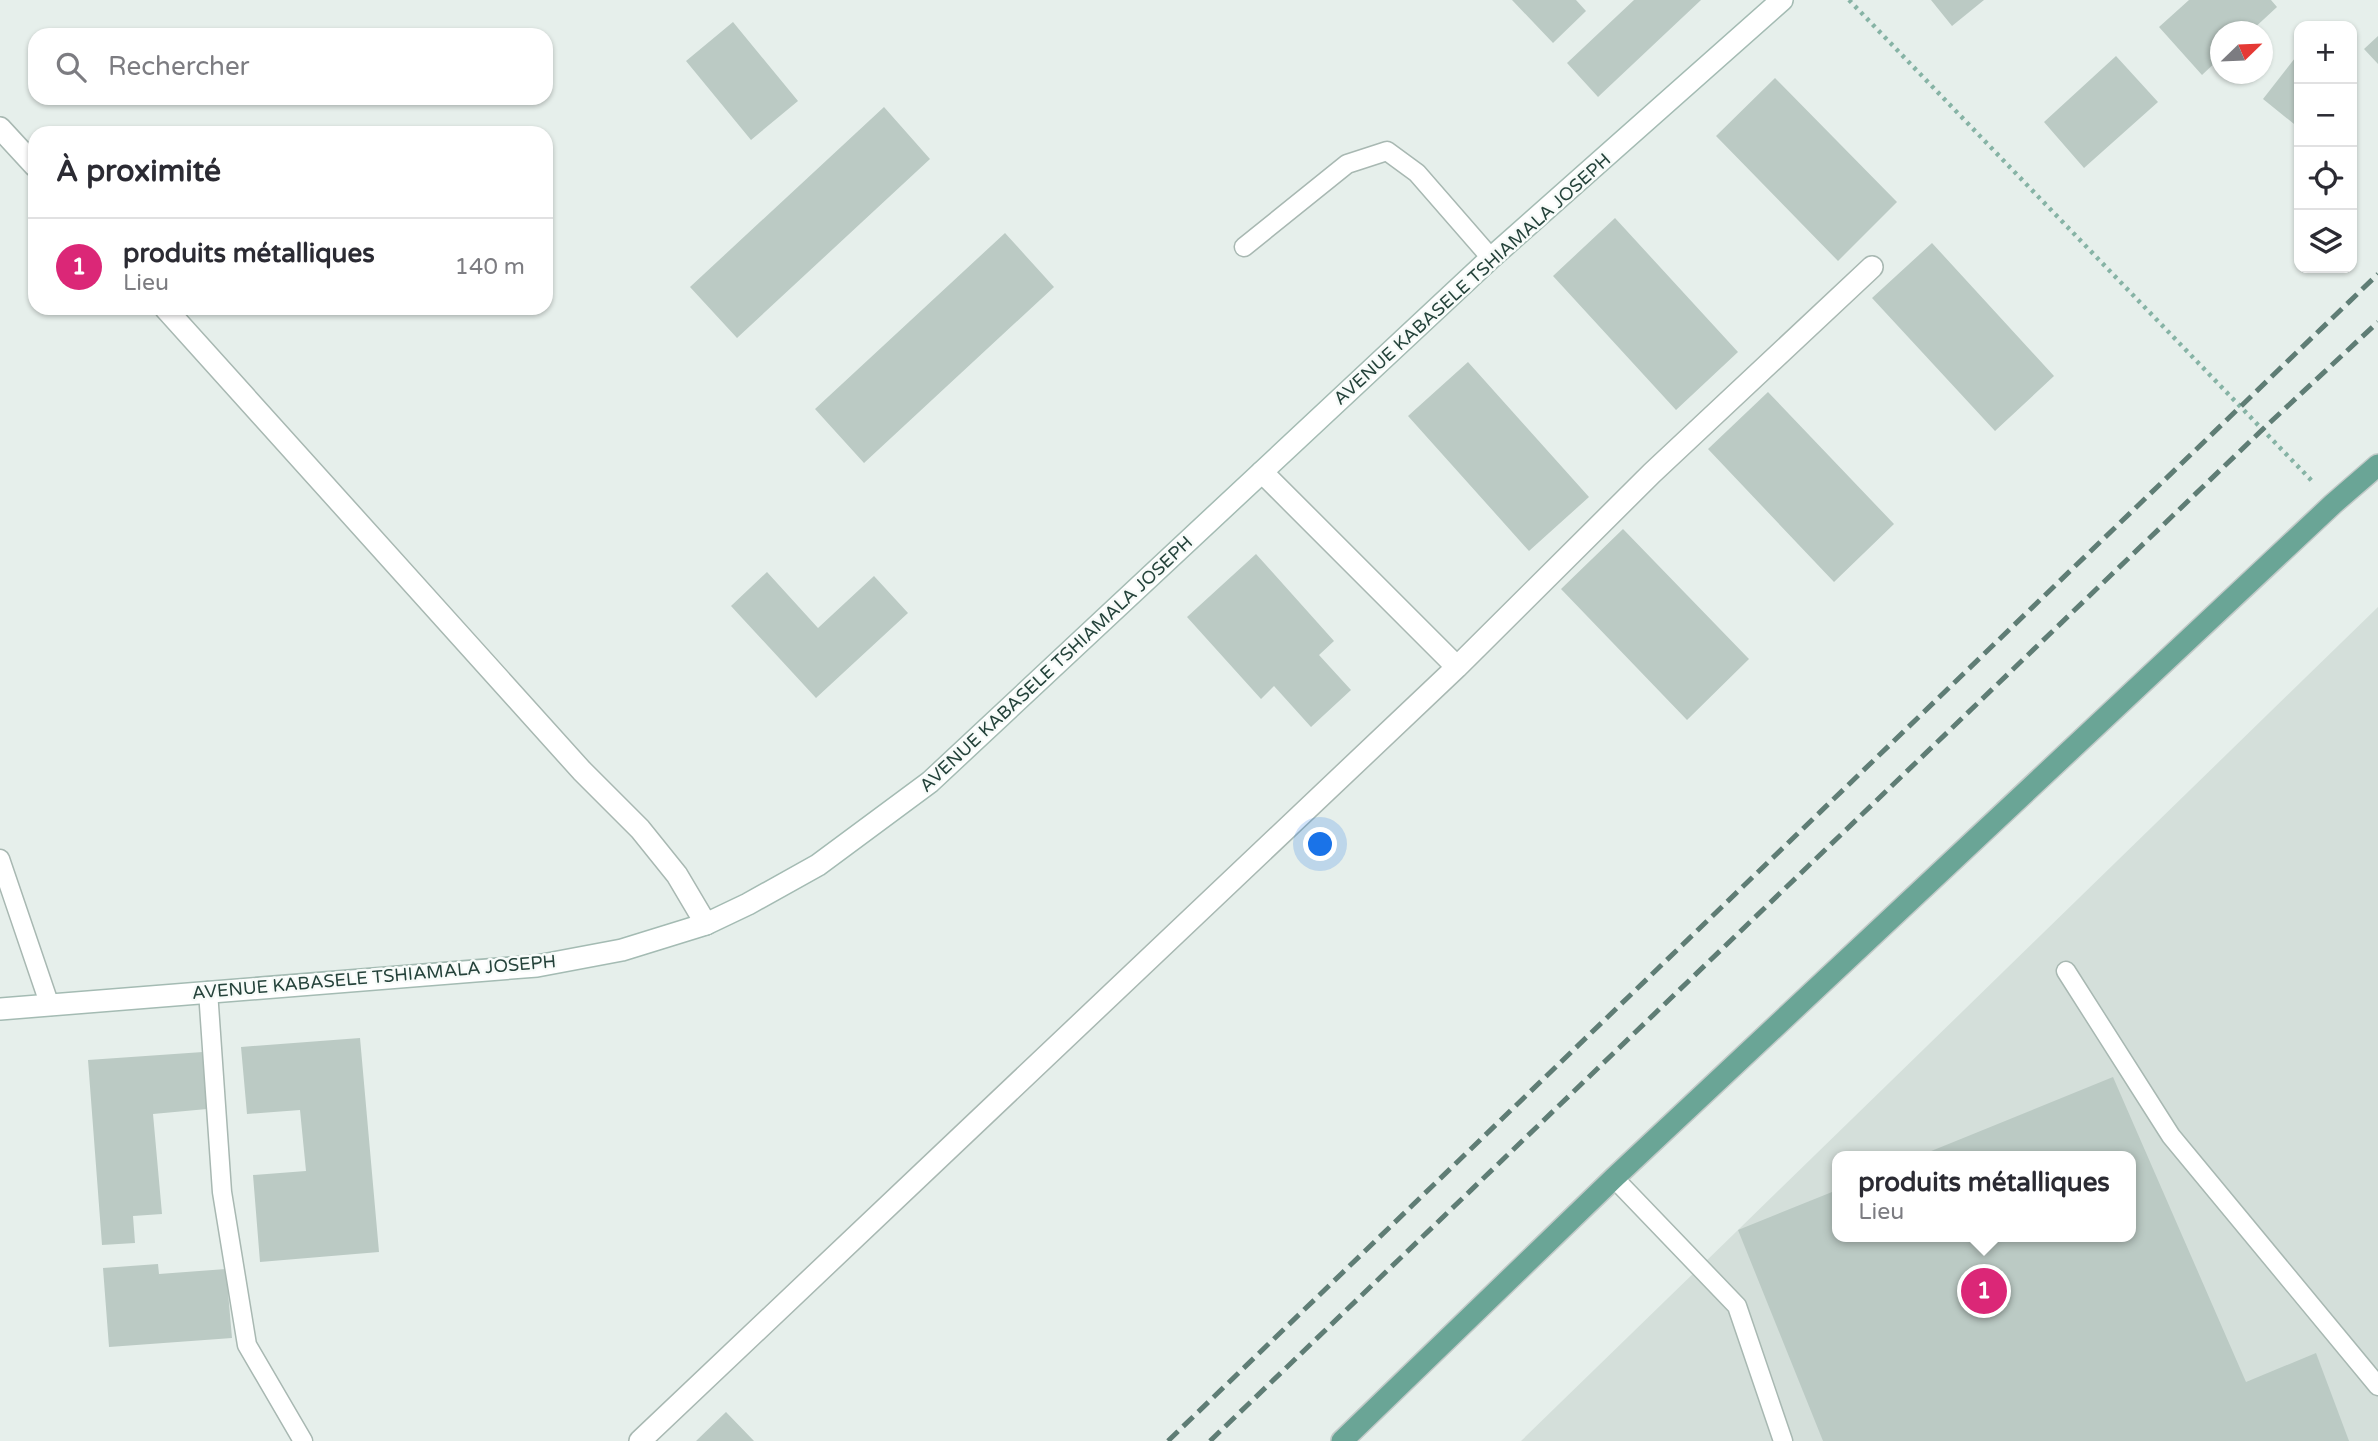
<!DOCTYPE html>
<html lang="fr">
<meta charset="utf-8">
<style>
body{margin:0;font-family:"Varela Round",sans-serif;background:#f2f2f3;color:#2b2b33}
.controls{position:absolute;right:21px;top:21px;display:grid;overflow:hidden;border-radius:14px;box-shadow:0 2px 5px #0004}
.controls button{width:63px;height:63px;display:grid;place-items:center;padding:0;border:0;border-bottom:2px solid #e1e1e2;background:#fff;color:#2b2b33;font:35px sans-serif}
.compass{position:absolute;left:2210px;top:21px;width:63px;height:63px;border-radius:50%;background:#fff;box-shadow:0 2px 5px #0004;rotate:67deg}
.you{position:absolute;left:1321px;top:845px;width:24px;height:24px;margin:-18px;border:5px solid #fff;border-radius:50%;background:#1a73e8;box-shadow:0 0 0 10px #1a73e833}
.badge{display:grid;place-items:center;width:46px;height:46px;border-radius:50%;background:#db2777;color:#fff;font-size:23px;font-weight:700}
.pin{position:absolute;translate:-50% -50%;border:4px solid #fff;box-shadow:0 2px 7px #0006}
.popup{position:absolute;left:1832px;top:1151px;width:304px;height:91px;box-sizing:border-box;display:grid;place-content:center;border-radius:14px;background:#fff;filter:drop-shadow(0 2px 5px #0005);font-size:23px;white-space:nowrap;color:#7c7c81}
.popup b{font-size:26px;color:#2b2b33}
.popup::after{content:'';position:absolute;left:50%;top:100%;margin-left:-14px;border:14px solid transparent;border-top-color:#fff}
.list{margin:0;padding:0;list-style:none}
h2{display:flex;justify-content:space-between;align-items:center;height:91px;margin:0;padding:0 28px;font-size:30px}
h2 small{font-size:23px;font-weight:400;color:#7c7c81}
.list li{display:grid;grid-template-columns:46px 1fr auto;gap:21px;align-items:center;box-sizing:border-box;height:98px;padding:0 28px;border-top:2px solid #e1e1e2}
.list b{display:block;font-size:26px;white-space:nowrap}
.list p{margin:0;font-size:23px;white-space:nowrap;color:#7c7c81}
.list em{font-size:23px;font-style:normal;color:#7c7c81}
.icon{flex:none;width:38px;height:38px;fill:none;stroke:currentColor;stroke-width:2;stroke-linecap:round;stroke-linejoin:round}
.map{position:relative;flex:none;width:2378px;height:1441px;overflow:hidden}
.search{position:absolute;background:#fff;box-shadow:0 2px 5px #0004;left:28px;top:28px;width:525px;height:77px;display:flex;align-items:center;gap:18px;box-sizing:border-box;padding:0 24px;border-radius:21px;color:#7c7c81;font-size:26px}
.panel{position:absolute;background:#fff;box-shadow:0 2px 5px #0004;left:28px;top:126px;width:525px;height:189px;border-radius:21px}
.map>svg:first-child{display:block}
</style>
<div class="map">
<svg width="2378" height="1441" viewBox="0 0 2378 1441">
<rect width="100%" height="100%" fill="#e6efeb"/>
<path fill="#d4dfda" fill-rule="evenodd" d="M2378 607V1441H1521L1738 1230ZM1837 1156H2131V1237H1837Z"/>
<path fill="#bbcac4" d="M1512 0H1576L1586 11 1553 43Z
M1634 0H1701L1598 97 1567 63Z
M1931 0H1984L1952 26Z
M2189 0H2271L2277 7 2250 32H2220V58L2202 75 2159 27Z
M733 22 798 101 751 140 686 61Z
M2378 36V64L2364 49Z
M2299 53V128L2263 99Z
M2116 56 2158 102 2084 168 2044 122Z
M1775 78 1897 202 1838 261 1716 136Z
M884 107 930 159 737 338 690 287Z
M1615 218 1738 352 1676 410 1553 276Z
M1005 233 1054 287 864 463 815 409Z
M1932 243 2054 376 1995 431 1872 298Z
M1468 362 1589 497 1529 551 1408 416Z
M1768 392 1894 524 1834 582 1708 449Z
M1623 529 1749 659 1687 720 1561 589Z
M1256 554 1334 641 1319 655 1351 690 1311 727 1274 686 1261 699 1187 617Z
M767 572 818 628 874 576 908 613 816 698 731 606Z
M360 1038 379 1252 260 1262 253 1175 306 1171 300 1110 247 1114 241 1047Z
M203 1052 207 1109 153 1114 162 1214 133 1216 135 1243 102 1245 88 1060Z
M2113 1077 2246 1382 2316 1353 2349 1441H1823L1738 1230 1837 1190V1237H2131V1156H1919Z
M158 1264 159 1274 226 1269 232 1338 109 1347 103 1268Z
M726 1412 754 1441H696Z"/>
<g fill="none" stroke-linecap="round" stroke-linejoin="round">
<defs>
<path id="service" d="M1244 247 1347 164 1387 151 1417 173 1491 258
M0 859 50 1006
M2066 971 2171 1136 2378 1386
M208 991 222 1192 247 1345 303 1441
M1614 1178 1737 1306 1783 1441"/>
<path id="minor" d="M0 128 35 166
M165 308 582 771 640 829 677 875 706 924
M1262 472 1457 667
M640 1441 1457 667 1652 473 1872 267"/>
<path id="secondary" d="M0 1009 537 966 622 950 706 924 748 904 818 865 930 782 1491 258 1782 0"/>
<path id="primary" d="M1342 1441 1614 1178 2333 504 2378 465"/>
</defs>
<use href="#service" stroke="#a8b8b2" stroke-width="21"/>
<use href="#minor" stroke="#a8b8b2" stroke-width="24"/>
<use href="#secondary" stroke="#a4bbb3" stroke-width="24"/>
<use href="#primary" stroke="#c2cac8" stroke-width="24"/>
<path stroke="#86b3a5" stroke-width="4.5" stroke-dasharray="3.5 5" stroke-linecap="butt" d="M1849 0 2312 481"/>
<use href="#service" stroke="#fff" stroke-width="18"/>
<use href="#minor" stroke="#fff" stroke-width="21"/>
<use href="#secondary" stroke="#fff" stroke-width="21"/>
<use href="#primary" stroke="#6aa596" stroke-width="21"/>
<path stroke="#5f7d75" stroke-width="5" stroke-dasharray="14 7" stroke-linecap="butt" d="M1168 1441 2378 274
M1210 1441 2263 429 2378 322"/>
</g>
<g text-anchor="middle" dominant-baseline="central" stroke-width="5" stroke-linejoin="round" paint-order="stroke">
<g font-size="18" fill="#24423a" stroke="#f7fbf9">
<text transform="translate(1472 279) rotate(-42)">AVENUE KABASELE TSHIAMALA JOSEPH</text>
<text transform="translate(1056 664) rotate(-43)">AVENUE KABASELE TSHIAMALA JOSEPH</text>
<text transform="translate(374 977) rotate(-5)">AVENUE KABASELE TSHIAMALA JOSEPH</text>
</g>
</g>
</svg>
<div class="controls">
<button>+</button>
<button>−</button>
<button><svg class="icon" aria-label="locate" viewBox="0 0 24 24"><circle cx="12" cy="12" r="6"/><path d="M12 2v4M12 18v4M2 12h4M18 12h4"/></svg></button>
<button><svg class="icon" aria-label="layers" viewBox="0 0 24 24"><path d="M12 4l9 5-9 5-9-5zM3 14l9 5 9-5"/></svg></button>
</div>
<svg class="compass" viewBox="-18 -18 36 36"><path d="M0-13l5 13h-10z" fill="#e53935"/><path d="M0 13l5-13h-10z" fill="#7c7c81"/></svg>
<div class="you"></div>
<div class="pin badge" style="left:1984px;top:1291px">1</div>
<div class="popup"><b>produits métalliques</b>Lieu</div>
<div class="search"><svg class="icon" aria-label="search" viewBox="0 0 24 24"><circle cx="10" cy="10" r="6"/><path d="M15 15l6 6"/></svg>Rechercher</div>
<section class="panel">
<h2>À proximité<small></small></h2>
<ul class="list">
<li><span class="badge">1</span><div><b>produits métalliques</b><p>Lieu</p></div><em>140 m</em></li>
</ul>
</section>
</div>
